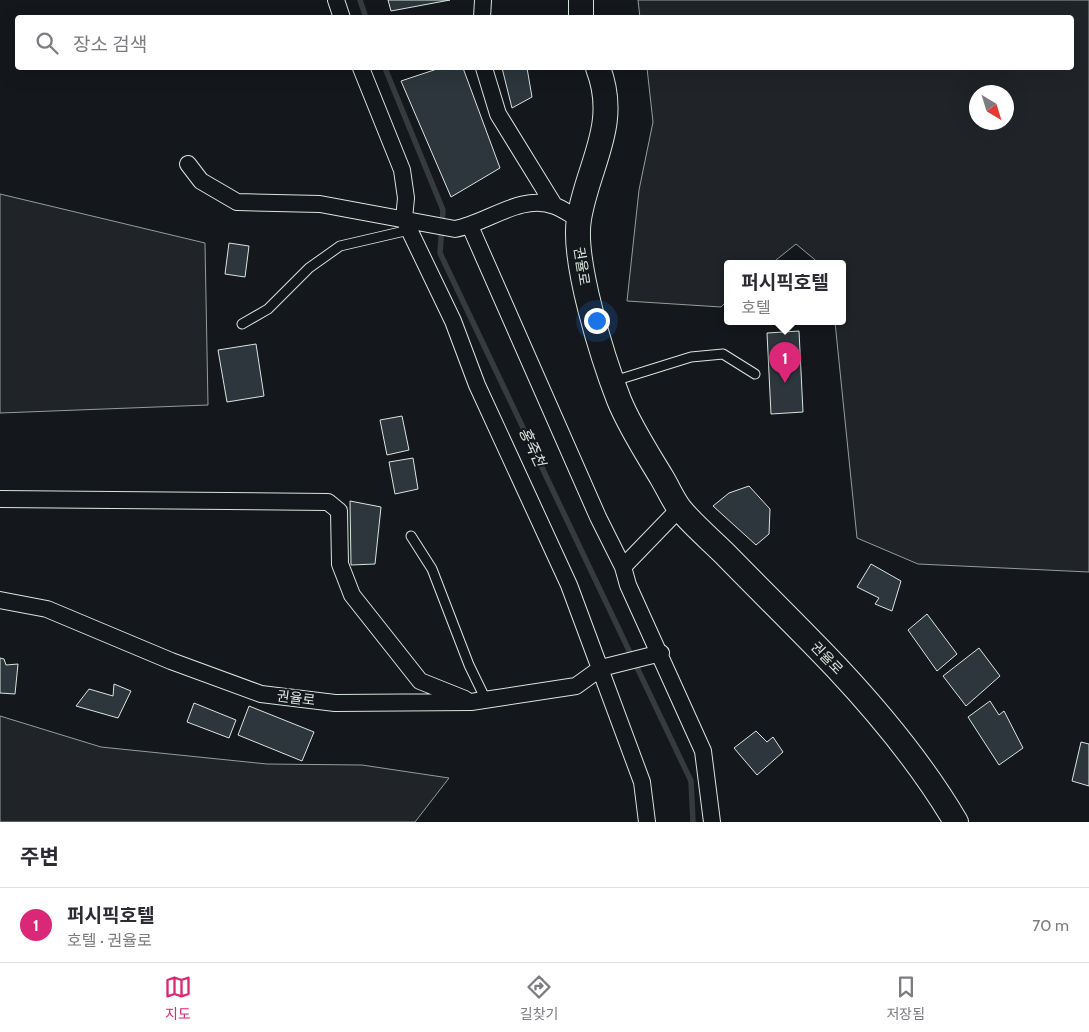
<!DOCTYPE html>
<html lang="ko">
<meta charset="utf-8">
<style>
body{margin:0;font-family:Cabin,"Noto Sans KR",sans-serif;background:#f7f7f7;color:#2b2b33}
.compass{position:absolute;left:969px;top:85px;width:45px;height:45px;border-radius:50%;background:#fff;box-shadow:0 5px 20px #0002;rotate:142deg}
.you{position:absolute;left:596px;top:320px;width:18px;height:18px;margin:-12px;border:4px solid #fff;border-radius:50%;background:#1a73e8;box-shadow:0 0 0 8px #1a73e833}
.badge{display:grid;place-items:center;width:32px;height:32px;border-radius:50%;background:#db2777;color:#fff;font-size:16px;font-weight:700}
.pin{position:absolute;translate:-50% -41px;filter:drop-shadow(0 1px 2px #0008)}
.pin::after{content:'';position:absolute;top:26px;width:18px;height:15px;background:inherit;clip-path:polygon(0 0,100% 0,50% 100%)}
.popup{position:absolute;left:724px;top:260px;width:122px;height:65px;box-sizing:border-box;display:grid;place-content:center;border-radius:5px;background:#fff;filter:drop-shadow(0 1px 4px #0005);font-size:16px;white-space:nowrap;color:#7c7c81}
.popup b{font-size:19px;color:#2b2b33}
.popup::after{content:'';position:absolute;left:50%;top:100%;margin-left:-10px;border:10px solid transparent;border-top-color:#fff}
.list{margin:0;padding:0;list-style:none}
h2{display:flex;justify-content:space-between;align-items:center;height:65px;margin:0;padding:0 20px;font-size:21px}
h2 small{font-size:16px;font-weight:400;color:#7c7c81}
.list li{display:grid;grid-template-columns:32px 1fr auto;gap:15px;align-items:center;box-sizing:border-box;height:75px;padding:0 20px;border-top:1px solid #e1e1e2}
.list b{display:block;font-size:19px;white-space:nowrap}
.list p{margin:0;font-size:16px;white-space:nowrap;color:#7c7c81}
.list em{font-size:16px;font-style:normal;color:#7c7c81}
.icon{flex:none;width:28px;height:28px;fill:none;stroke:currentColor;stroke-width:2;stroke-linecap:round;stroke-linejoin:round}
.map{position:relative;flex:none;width:1089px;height:822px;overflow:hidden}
.search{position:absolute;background:#fff;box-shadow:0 5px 20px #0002;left:15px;right:15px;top:15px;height:55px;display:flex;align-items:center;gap:12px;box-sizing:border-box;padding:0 18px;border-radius:5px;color:#7c7c81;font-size:19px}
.sheet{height:140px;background:#fff}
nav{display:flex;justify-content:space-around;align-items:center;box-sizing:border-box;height:70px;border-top:1px solid #e1e1e2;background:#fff;font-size:14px;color:#7c7c81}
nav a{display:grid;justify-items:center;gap:2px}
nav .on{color:#db2777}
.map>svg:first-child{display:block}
</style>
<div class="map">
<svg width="1089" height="822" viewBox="0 0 1089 822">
<rect width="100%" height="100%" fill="#14181c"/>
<path fill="#202428" stroke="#939e99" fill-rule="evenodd" d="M638 0H1089V572L918 564 857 538 835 322H842V264H820L796 244 771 264H728L727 301 721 307 627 301 639 190 653 122 647 68H1072V18H640ZM976 92H1006V122H976Z
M0 194 205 243 208 405 0 413Z
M0 716 101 747 267 764 362 765 449 778 415 822H0Z"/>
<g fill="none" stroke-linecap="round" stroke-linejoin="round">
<path stroke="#363b3e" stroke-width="5.5" d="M360 0 366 18
M385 68 443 210 440 253 691 781 693 822"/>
</g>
<path fill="#2c363c" stroke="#d8e6dc" d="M388 0H450L391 11Z
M440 68H463L500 168 451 197 401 81Z
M502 68H527L532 97 512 108Z
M229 243 249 246 245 277 225 274Z
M799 331 803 412 771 414 767 333Z
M256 344 264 396 227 402 218 350Z
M402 416 409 450 387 455 380 420Z
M413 458 418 489 395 494 389 462Z
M749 486 770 509 769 534 756 545 713 506 729 493Z
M350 501 381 507 375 564 351 565Z
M871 564 901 581 892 611 875 604 879 598 857 587Z
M927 614 957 654 937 671 908 630Z
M979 648 1000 676 966 706 943 676Z
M0 658 4 659 6 665 18 664 15 694 0 693Z
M114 684 131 691 118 718 76 706 89 689 113 696Z
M990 701 999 715 1004 711 1023 748 999 765 968 717Z
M194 703 236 720 229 738 187 722Z
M249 706 314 732 302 761 238 735Z
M756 731 767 742 773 737 783 752 757 775 734 748Z
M1081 742 1089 744V786L1072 781Z"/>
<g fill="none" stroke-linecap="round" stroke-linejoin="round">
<defs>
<path id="service" d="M242 324 268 309 309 268 340 246 409 230
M614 381 691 357 723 354 755 374
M411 536 432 569 469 665 486 700"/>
<path id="minor" d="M336 0 342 18
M482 18 483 0
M361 68 402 170 406 198 404 219 453 321 477 385 569 585 642 782 647 822
M484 68 498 114 554 205
M188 164 201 181 237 202 320 204 455 229C488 223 521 193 555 206 563 209 571 215 579 219
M470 226 598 517 623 567
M0 499 328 502 339 511 340 564 352 595 420 681 465 699
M680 508 623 567 628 585 703 751 712 822
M0 600 47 609 171 661 261 694 335 703 471 702 576 686 601 668 661 653"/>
<path id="secondary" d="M581 0V18
M598 68C620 125 588 164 579 219 572 261 603 359 619 400 630 427 647 453 662 478 668 488 673 500 680 509 693 525 710 539 724 553 761 591 800 629 837 668 881 715 923 766 956 822"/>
</defs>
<use href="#service" stroke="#d8e6dc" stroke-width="11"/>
<use href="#minor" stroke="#d8e6dc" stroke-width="18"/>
<use href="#secondary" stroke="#d8e6dc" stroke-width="26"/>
<use href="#service" stroke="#14181c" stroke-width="9"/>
<use href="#minor" stroke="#14181c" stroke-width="16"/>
<use href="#secondary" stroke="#14181c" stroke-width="24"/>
</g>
<g text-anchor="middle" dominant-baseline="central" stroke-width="4" stroke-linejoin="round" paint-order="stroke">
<g font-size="14" fill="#d8e6dc" stroke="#14181c">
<text transform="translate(582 266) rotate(81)">권율로</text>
<text transform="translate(827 658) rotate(46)">권율로</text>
<text transform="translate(296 698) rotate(7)">권율로</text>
</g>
<g font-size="15" font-style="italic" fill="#d8e6dc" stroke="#14181c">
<text transform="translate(532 447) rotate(65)">홍죽천</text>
</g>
</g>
</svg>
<svg class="compass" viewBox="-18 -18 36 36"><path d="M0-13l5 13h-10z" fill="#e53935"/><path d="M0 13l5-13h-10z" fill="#7c7c81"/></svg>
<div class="you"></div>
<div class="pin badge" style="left:785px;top:383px">1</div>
<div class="popup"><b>퍼시픽호텔</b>호텔</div>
<div class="search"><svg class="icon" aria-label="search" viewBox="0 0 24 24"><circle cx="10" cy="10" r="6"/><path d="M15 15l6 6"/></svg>장소 검색</div>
</div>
<section class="sheet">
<h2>주변<small></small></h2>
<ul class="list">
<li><span class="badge">1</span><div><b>퍼시픽호텔</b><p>호텔 · 권율로</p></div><em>70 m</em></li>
</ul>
</section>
<nav>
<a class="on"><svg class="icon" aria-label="map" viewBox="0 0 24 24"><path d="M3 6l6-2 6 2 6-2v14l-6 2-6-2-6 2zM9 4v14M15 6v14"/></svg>지도</a>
<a><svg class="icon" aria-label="directions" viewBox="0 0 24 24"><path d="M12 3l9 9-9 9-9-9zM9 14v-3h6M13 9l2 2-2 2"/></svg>길찾기</a>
<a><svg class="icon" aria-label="saved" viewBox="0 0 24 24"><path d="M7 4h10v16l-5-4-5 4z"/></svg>저장됨</a>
</nav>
